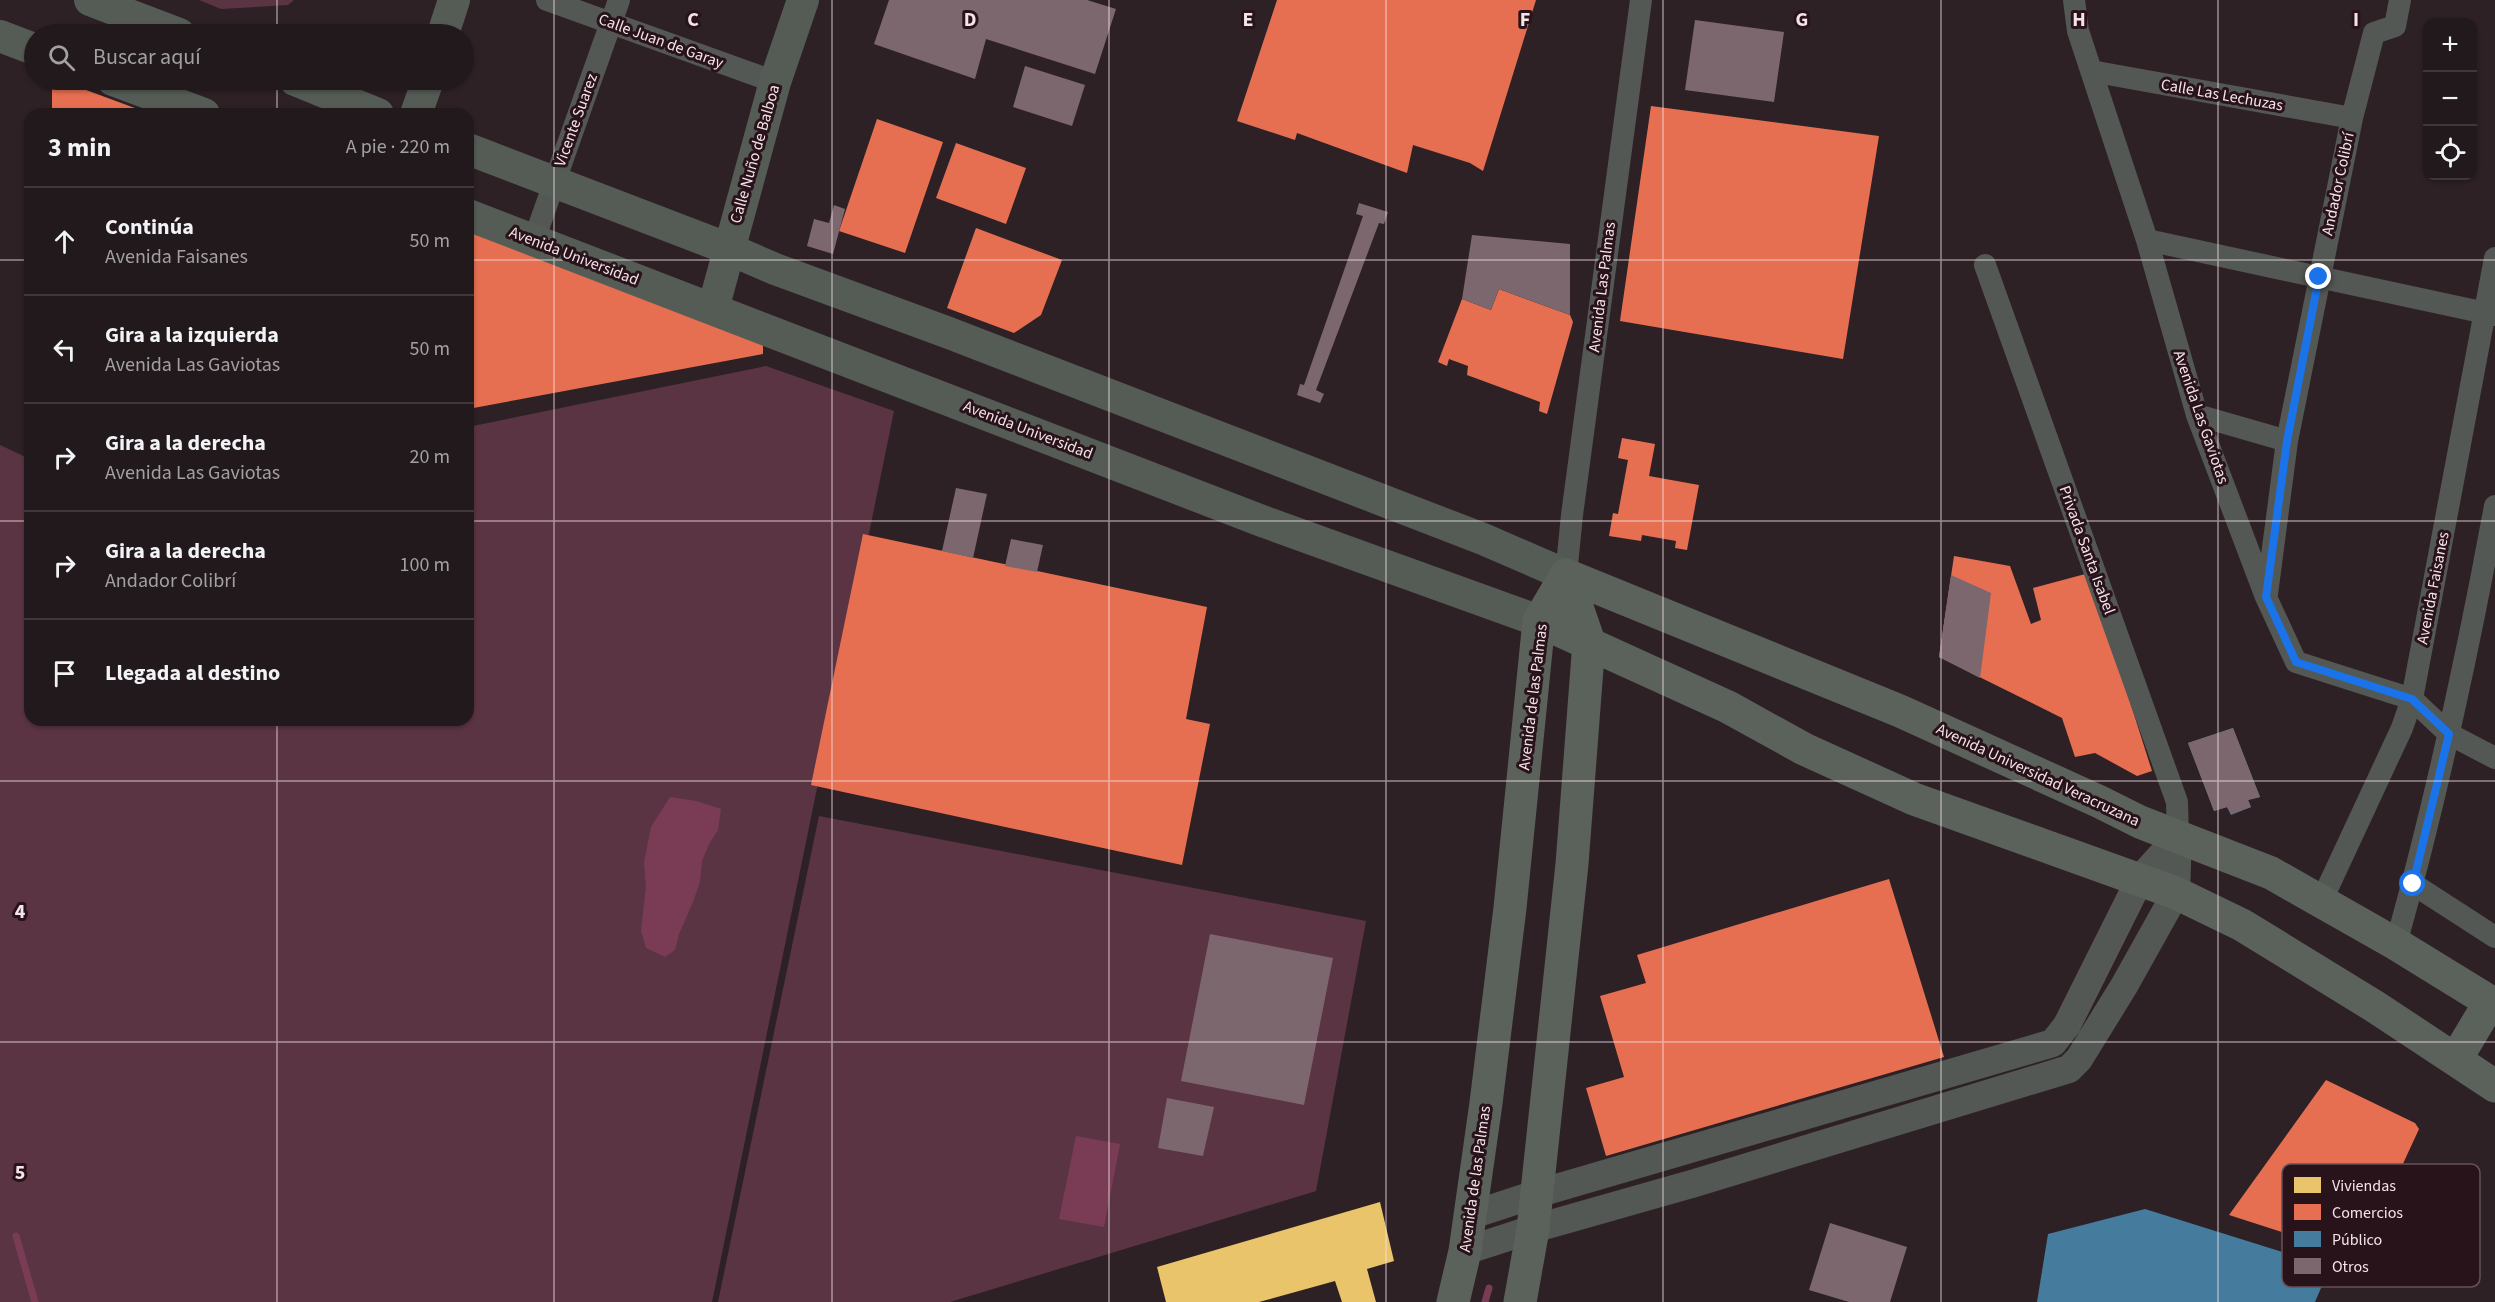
<!DOCTYPE html>
<html lang="es">
<meta charset="utf-8">
<style>
body{margin:0;font-family:"Source Sans 3",sans-serif;background:#2e2629;color:#f1f3f6}
.controls{position:absolute;right:18px;top:18px;display:grid;overflow:hidden;border-radius:12px;box-shadow:0 2px 4px #0004}
.controls button{width:54px;height:54px;display:grid;place-items:center;padding:0;border:0;border-bottom:2px solid #3f383b;background:#22191c;color:#f1f3f6;font:30px sans-serif}
.stop{position:absolute;width:18px;height:18px;margin:-14px;border:4px solid #1a73e8;border-radius:50%;background:#fff}
.stop.end{background:#1a73e8;border-color:#fff;box-shadow:0 2px 6px #0008}
.list{margin:0;padding:0;list-style:none}
h2{display:flex;justify-content:space-between;align-items:center;height:78px;margin:0;padding:0 24px;font-size:26px}
h2 small{font-size:20px;font-weight:400;color:#a2a0a3}
.list li{display:grid;grid-template-columns:39px 1fr auto;gap:18px;align-items:center;box-sizing:border-box;height:108px;padding:0 24px;border-top:2px solid #3f383b}
.list b{display:block;font-size:22px;white-space:nowrap}
.list p{margin:0;font-size:20px;white-space:nowrap;color:#a2a0a3}
.list em{font-size:20px;font-style:normal;color:#a2a0a3}
.icon{flex:none;width:33px;height:33px;fill:none;stroke:currentColor;stroke-width:2;stroke-linecap:round;stroke-linejoin:round}
.map{position:relative;flex:none;width:2495px;height:1302px;overflow:hidden}
.search{position:absolute;background:#22191c;box-shadow:0 2px 4px #0004;left:24px;top:24px;width:450px;height:66px;display:flex;align-items:center;gap:15px;box-sizing:border-box;padding:0 21px;border-radius:33px;color:#a2a0a3;font-size:22px}
.panel{position:absolute;background:#22191c;box-shadow:0 2px 4px #0004;left:24px;top:108px;width:450px;height:618px;border-radius:18px}
.map>svg:first-child{display:block}
</style>
<div class="map">
<svg width="2495" height="1302" viewBox="0 0 2495 1302">
<rect width="100%" height="100%" fill="#2e2126"/>
<path fill="#5b3443" d="M199 0H294L288 5 221 9Z
M766 366 894 411 712 1302H0V445L30 459V720H468V427Z
M819 816 1366 921 1316 1191 950 1302H718Z"/>
<path fill="#7a3c55" d="M670 797 696 801 721 809 718 830 710 842 702 861 700 882 693 902 679 934 675 950 665 957 646 948 641 931 646 887 644 863 651 827Z
M1076 1136 1120 1144 1104 1227 1059 1219Z"/>
<path fill="#e9c46a" d="M1380 1202 1394 1261 1367 1269 1376 1302H1342L1335 1281 1259 1302H1166L1157 1267Z"/>
<path fill="#e76f51" d="M1277 0H1536L1483 171 1470 163 1413 145 1407 173 1297 133 1295 140 1237 121Z
M52 80H59L151 114H52Z
M1651 106 1879 136 1843 359 1620 321Z
M877 119 943 142 905 253 839 231Z
M956 143 1026 168 1006 224 936 198Z
M976 228 1062 260 1041 315 1014 333 947 308Z
M468 231 763 341V354L468 409Z
M1499 289 1570 315 1573 322 1547 414 1539 411 1540 402 1467 375 1468 366 1449 359 1447 366 1438 362 1462 299 1491 310Z
M1622 438 1655 444 1649 476 1699 485 1687 550 1675 548 1676 541 1642 535 1641 541 1609 536 1613 513 1618 514 1628 460 1618 458Z
M863 534 1207 607 1186 719 1210 724 1182 865 811 785Z
M1954 556 2010 566 2031 624 2041 620 2033 588 2089 573 2152 771 2137 776 2095 753 2075 757 2062 718 1939 657Z
M1889 879 1944 1057 1606 1156 1586 1088 1624 1077 1600 996 1646 983 1637 955Z
M2326 1080 2415 1123 2419 1129 2360 1257 2229 1215Z"/>
<path fill="#457b9d" d="M2233 728 2260 797 2248 800 2251 807 2231 815 2227 807 2214 811 2188 743Z
M2145 1209 2330 1267 2315 1302H2037L2048 1234Z"/>
<g fill="none" stroke-linecap="round" stroke-linejoin="round">
<path stroke="#7a3c55" stroke-width="7" d="M16 1236 35 1302
M1485 1302 1489 1288"/>
</g>
<path fill="#7c676f" d="M889 0H1087L1116 9 1095 74 986 39 975 79 874 44Z
M1695 20 1784 32 1774 102 1685 90Z
M1025 66 1085 85 1072 126 1013 107Z
M1359 203 1388 212 1384 224 1379 223 1316 390 1324 394 1320 403 1297 395 1300 384 1304 385 1363 216 1356 214Z
M834 205 845 209 833 254 807 246 814 219 829 223Z
M1472 235 1570 244V315L1499 289 1491 310 1462 299Z
M956 488 987 494 973 558 942 551Z
M1011 539 1043 545 1037 572 1005 566Z
M1951 575 1991 593 1980 678 1939 657Z
M2233 728 2260 797 2248 800 2251 807 2231 814 2227 807 2214 811 2188 743Z
M1210 934 1333 958 1304 1105 1181 1081Z
M1167 1098 1214 1107 1203 1156 1158 1148Z
M1830 1223 1907 1247 1890 1302H1849L1809 1290Z"/>
<g fill="none" stroke-linecap="round" stroke-linejoin="round">
<path stroke="#545854" stroke-width="22" d="M547 0 775 82
M2074 0 2078 31 2147 240 2197 415 2266 597 2296 662 2412 699 2449 734 2495 758
M2091 71 2352 118
M534 240 619 0
M2147 240 2495 315
M1985 265 2177 802 2178 837
M2197 415 2287 441
M1566 575 1572 515 1641 0
M2267 594 2287 441 2352 118 2374 33 2395 26 2400 0
M2413 884 2495 937
M2321 902 2402 728 2412 699 2495 258
M2396 944C2436 800 2468 653 2495 506"/>
<path stroke="#545854" stroke-width="28" d="M1469 1216 1536 1194 2053 1043 2067 1025 2140 879 2178 837
M1465 1251 1533 1229 1695 1183 2069 1069 2079 1059 2124 986 2176 893 2178 837"/>
<path stroke="#545c55" stroke-width="32" d="M90 0 179 34
M443 34 454 0
M0 36 34 49
M113 80 204 114
M295 80 378 114
M416 114 428 80
M468 149 729 249 775 269 949 333 1483 539 1566 575
M468 215 1262 521 1539 621
M713 309 775 82 803 0"/>
<path stroke="#5b625b" stroke-width="33" d="M1566 575 1900 711 2100 802 2140 822 2271 873 2396 944 2495 1005
M1539 621 1728 707 1804 749 1914 799 2176 893 2242 925 2374 1006 2495 1086
M2456 1059 2490 1002
M1453 1302 1465 1251 1486 1103 1510 908 1539 621 1566 575
M1520 1302 1533 1229 1572 864 1589 642 1566 575"/>
</g>
<g fill="none" stroke-linecap="round" stroke-linejoin="round">
<path stroke="#1a73e8" stroke-width="8" d="M2319 277 2287 441 2266 597 2296 662 2412 699 2449 734 2413 884"/>
</g>
<path fill="none" stroke="#f4e3e9" stroke-width="1.5" stroke-opacity="0.55" d="M277 0V34M554 0V1302M832 0V1302M1109 0V1302M1386 0V1302M1663 0V1302M1941 0V1302M2218 0V1302M277 80V114M0 260H30M468 260H2495M0 521H30M468 521H2495M277 720V1302M0 781H2495M0 1042H2495"/>
<g text-anchor="middle" dominant-baseline="central" stroke-width="6" stroke-linejoin="round" paint-order="stroke">
<g font-size="16" fill="#f4e3e9" stroke="#29131b">
<text transform="translate(661 41) rotate(20)">Calle Juan de Garay</text>
<text transform="translate(2222 95) rotate(10)">Calle Las Lechuzas</text>
<text transform="translate(576 120) rotate(-70)">Vicente Suarez</text>
<text transform="translate(755 154) rotate(-74)">Calle Nuño de Balboa</text>
<text transform="translate(2338 184) rotate(-78)">Andador Colibrí</text>
<text transform="translate(574 256) rotate(21)">Avenida Universidad</text>
<text transform="translate(1602 287) rotate(-83)">Avenida Las Palmas</text>
<text transform="translate(2201 417) rotate(71)">Avenida Las Gaviotas</text>
<text transform="translate(1028 430) rotate(21)">Avenida Universidad</text>
<text transform="translate(2087 550) rotate(70)">Privada Santa Isabel</text>
<text transform="translate(2433 588) rotate(-79)">Avenida Faisanes</text>
<text transform="translate(1533 697) rotate(-83)">Avenida de las Palmas</text>
<text transform="translate(2038 775) rotate(25)">Avenida Universidad Veracruzana</text>
<text transform="translate(1475 1179) rotate(-82)">Avenida de las Palmas</text>
</g>
</g>
<rect x="2282" y="1164" width="198" height="123" rx="9" fill="#29131b" stroke="#665159" stroke-width="1.5"/>
<rect x="2294" y="1177" width="27" height="16" fill="#e9c46a"/>
<rect x="2294" y="1204" width="27" height="16" fill="#e76f51"/>
<rect x="2294" y="1231" width="27" height="16" fill="#457b9d"/>
<rect x="2294" y="1258" width="27" height="16" fill="#7c676f"/>
<g font-size="16" fill="#f4e3e9">
<text x="2332" y="1191">Viviendas</text>
<text x="2332" y="1218">Comercios</text>
<text x="2332" y="1245">Público</text>
<text x="2332" y="1272">Otros</text>
</g>
<g font-size="20" text-anchor="middle" font-weight="bold" fill="#f4e3e9" stroke="#29131b" stroke-width="6" stroke-linejoin="round" paint-order="stroke">
<text x="693" y="26">C</text>
<text x="970" y="26">D</text>
<text x="1248" y="26">E</text>
<text x="1525" y="26">F</text>
<text x="1802" y="26">G</text>
<text x="2079" y="26">H</text>
<text x="2356" y="26">I</text>
<text x="20" y="918">4</text>
<text x="20" y="1179">5</text>
</g>
</svg>
<div class="controls">
<button>+</button>
<button>−</button>
<button><svg class="icon" aria-label="locate" viewBox="0 0 24 24"><circle cx="12" cy="12" r="6"/><path d="M12 2v4M12 18v4M2 12h4M18 12h4"/></svg></button>
</div>
<div class="stop" style="left:2413px;top:884px"></div>
<div class="stop end" style="left:2319px;top:277px"></div>
<div class="search"><svg class="icon" aria-label="search" viewBox="0 0 24 24"><circle cx="10" cy="10" r="6"/><path d="M15 15l6 6"/></svg>Buscar aquí</div>
<section class="panel">
<h2>3 min<small>A pie · 220 m</small></h2>
<ul class="list">
<li><svg class="icon" aria-label="ahead" viewBox="0 0 24 24"><path d="M12 20V5M6 11l6-6 6 6"/></svg><div><b>Continúa</b><p>Avenida Faisanes</p></div><em>50 m</em></li>
<li><svg class="icon" aria-label="left" viewBox="0 0 24 24"><path d="M17 20v-9H6M10 6l-5 5 5 5"/></svg><div><b>Gira a la izquierda</b><p>Avenida Las Gaviotas</p></div><em>50 m</em></li>
<li><svg class="icon" aria-label="right" viewBox="0 0 24 24"><path d="M7 20v-9h11M14 6l5 5-5 5"/></svg><div><b>Gira a la derecha</b><p>Avenida Las Gaviotas</p></div><em>20 m</em></li>
<li><svg class="icon" aria-label="right" viewBox="0 0 24 24"><path d="M7 20v-9h11M14 6l5 5-5 5"/></svg><div><b>Gira a la derecha</b><p>Andador Colibrí</p></div><em>100 m</em></li>
<li><svg class="icon" aria-label="arrive" viewBox="0 0 24 24"><path d="M6 21V4h12l-3 4 3 4H6"/></svg><div><b>Llegada al destino</b></div></li>
</ul>
</section>
</div>
